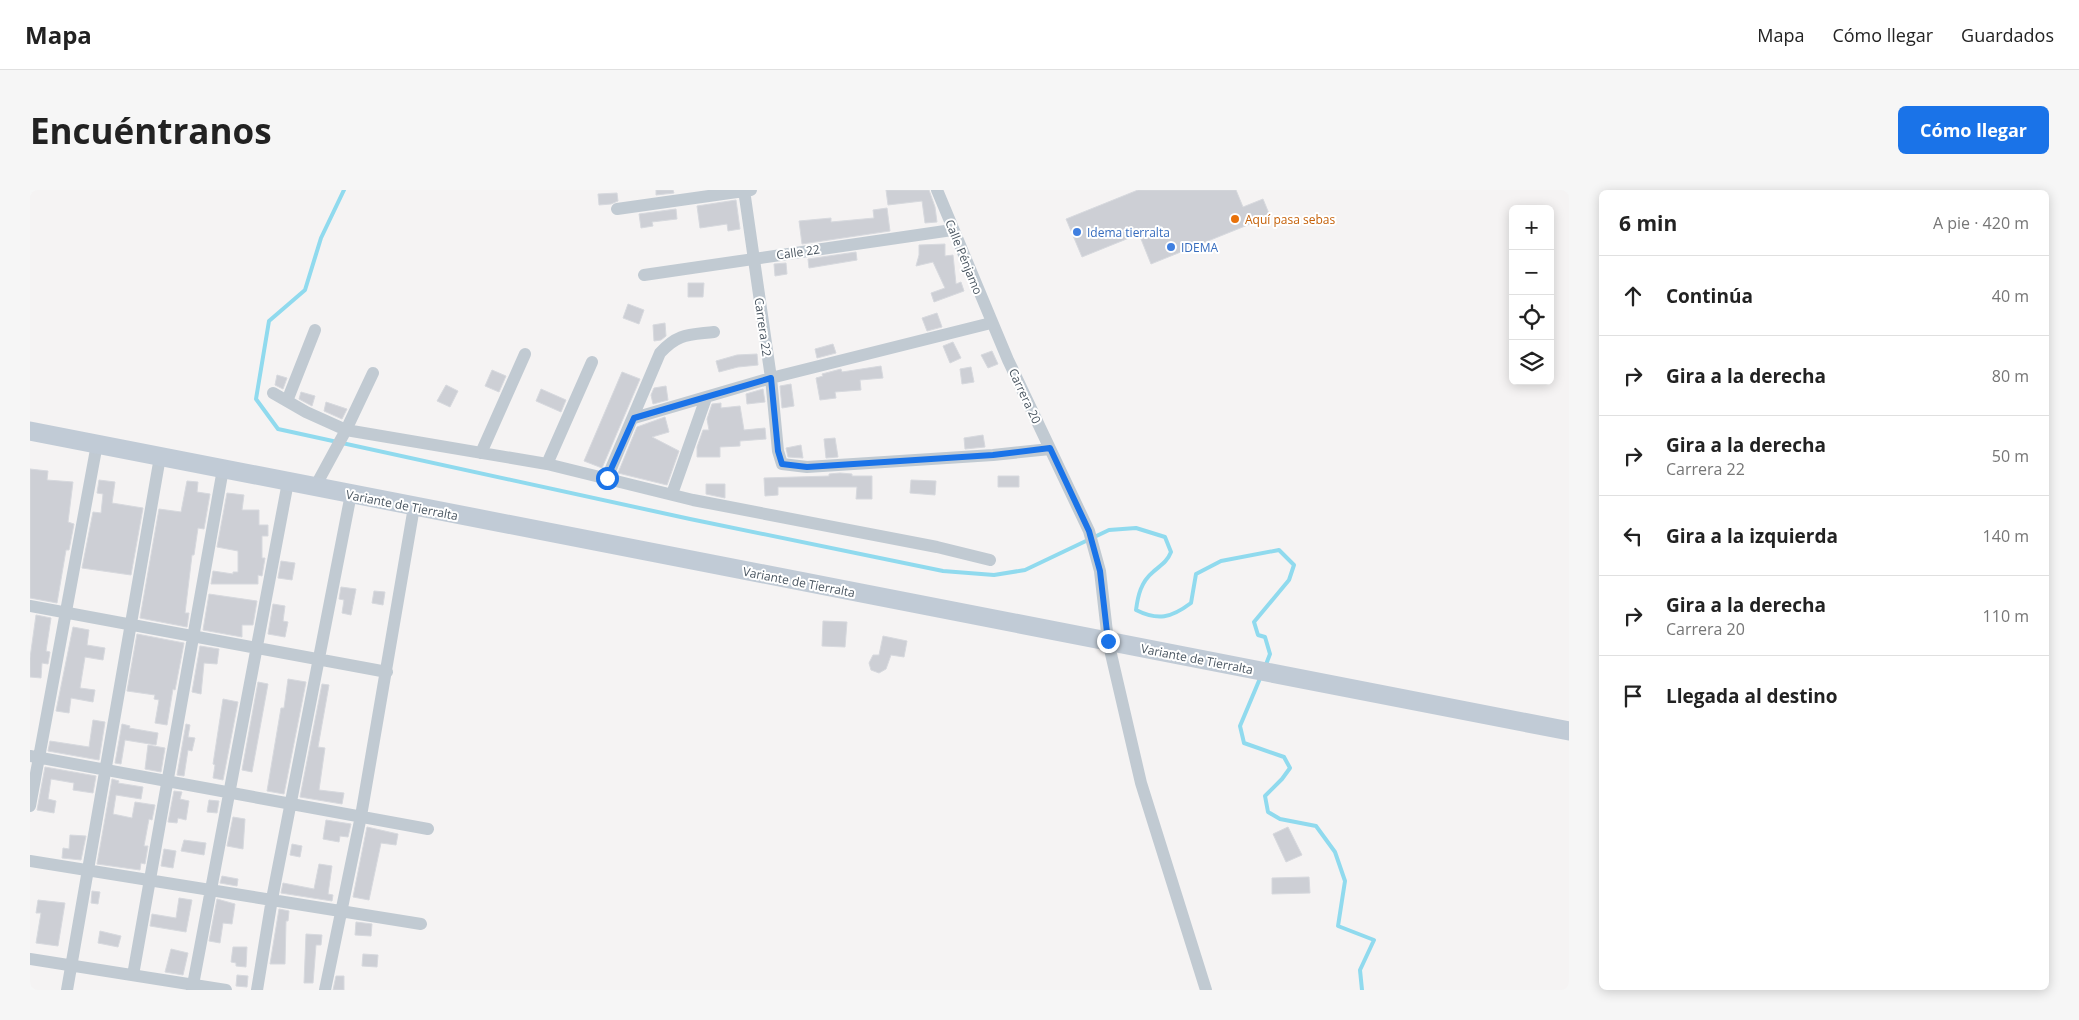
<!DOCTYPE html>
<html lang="es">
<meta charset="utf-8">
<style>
body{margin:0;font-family:"Open Sans",sans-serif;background:#f6f6f6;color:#222}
.controls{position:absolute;right:15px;top:15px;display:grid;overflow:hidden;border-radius:8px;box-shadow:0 2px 12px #0003}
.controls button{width:45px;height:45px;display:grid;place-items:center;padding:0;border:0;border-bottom:1px solid #e0e0e0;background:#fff;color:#222;font:25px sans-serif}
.stop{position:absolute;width:15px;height:15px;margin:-11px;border:4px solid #1a73e8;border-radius:50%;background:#fff}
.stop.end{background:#1a73e8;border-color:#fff;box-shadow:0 1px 5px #0008}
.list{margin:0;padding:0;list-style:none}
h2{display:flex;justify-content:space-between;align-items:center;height:65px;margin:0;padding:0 20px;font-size:21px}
h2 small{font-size:16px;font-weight:400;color:#767676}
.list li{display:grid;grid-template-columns:32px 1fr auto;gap:15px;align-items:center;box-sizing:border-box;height:80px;padding:0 20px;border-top:1px solid #e0e0e0}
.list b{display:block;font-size:19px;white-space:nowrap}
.list p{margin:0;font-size:16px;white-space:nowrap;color:#767676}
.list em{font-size:16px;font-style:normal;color:#767676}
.icon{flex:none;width:28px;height:28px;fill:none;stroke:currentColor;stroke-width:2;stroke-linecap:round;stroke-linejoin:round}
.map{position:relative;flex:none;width:1539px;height:800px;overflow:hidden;border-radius:8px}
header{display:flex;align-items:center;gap:30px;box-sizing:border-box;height:70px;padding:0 25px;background:#fff;border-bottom:1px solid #e0e0e0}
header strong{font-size:24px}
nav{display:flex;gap:28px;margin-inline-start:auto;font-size:18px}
.intro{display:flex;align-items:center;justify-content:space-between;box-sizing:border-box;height:120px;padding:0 30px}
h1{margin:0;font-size:35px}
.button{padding:12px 22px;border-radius:8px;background:#1a73e8;color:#fff;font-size:18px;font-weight:700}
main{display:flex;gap:30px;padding:0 30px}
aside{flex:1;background:#fff;border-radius:8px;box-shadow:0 2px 12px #0003}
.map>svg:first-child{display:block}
</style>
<header>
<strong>Mapa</strong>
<nav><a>Mapa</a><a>Cómo llegar</a><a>Guardados</a></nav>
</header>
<div class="intro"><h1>Encuéntranos</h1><a class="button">Cómo llegar</a></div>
<main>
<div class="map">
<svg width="1539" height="800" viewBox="0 0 1539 800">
<rect width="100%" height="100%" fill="#f5f3f3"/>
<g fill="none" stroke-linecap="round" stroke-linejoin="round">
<path stroke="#90daee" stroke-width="4" d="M314 0 291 48 275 100 239 131 226 209 248 239 660 329 913 381 964 385 995 380 1079 340 1106 338 1135 347 1141 362C1137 372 1131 375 1123 382 1111 392 1108 405 1106 420 1128 431 1141 428 1161 413L1166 384 1191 371 1249 360 1264 375 1259 390 1224 432 1228 445 1235 447 1240 464 1235 477
M1231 486 1210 536 1214 553 1254 567 1260 578 1252 589 1235 606 1238 622 1250 629 1286 636 1305 662 1315 691 1308 736 1344 750 1330 780 1332 800"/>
</g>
<path fill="#cdcfd5" stroke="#d7d9de" d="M626 0H643L644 3 626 5Z
M856 0H899L905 17 907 32 895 33 892 11 858 15Z
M1108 0H1206L1213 17 1233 9 1240 26 1121 74 1109 44 1052 67 1036 29Z
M587 3 588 11 581 14 569 15 568 4Z
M706 10 710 39 698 41 697 34 670 38 667 16Z
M857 18 860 41 772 54 769 31 801 28V32L844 28 843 20Z
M646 19 647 29 622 32 623 36 611 38 609 24Z
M915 54V66L923 65 926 94 931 92 934 101 904 112 901 103 915 98 903 72 886 76 889 65V55Z
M826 62 827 70 779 78 778 69Z
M756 73 757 84 745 86 744 74Z
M658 93H674L673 107H658Z
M598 114 614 120 609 134 593 128Z
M907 123 912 137 897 141 892 128Z
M635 133 636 146 631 150 624 151 623 135Z
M923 152 931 168 920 173 913 156Z
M803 154 806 163 787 168 785 159Z
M962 161 968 174 958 178 951 165Z
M727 164 728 175 708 177 689 182 686 171 707 165Z
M851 176 853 188 830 190 831 200 805 202 806 208 790 210 786 188 793 186 792 184 811 179 812 182Z
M941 177 944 192 932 194 930 179Z
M462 180 476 186 469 202 455 196Z
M592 182 610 189 572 278 554 271Z
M247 185 257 188 253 199 245 195Z
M761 194 764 216 752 218 750 196Z
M416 195 428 201 420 217 407 211Z
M636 196 638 210 623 214 621 205 624 198Z
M511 199 536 210 531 222 506 211Z
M733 199 735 212 717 214 716 204Z
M271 202 285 206 282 216 269 209Z
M296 212 317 219 312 229 294 221Z
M691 213V218L710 216 714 240 735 238 736 249 710 251V256L690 257V267H667V257L673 240H679L677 229 682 214Z
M635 227 639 242 622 247 649 261 637 295 588 283 607 237Z
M953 245 955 257 935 259 934 248Z
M805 248 808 267 796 268 794 249Z
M771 255 773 268 758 267 756 258Z
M0 279 18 281 17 290 43 292 38 332 44 334 39 360H36L27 413 0 408Z
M810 283 822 284V286H842V309H826L827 297H748V305L735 306 734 288 799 286V284Z
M968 286H989V297H968Z
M69 290 85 292 82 313 113 318 101 385 52 378 63 322 71 323 73 304 67 303Z
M881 290 906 291 905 305 880 303Z
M157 291 168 292 167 302 180 304 174 339 168 338 164 365H162L155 423H159L157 437 110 428 129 319 151 322Z
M676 294H695V308L676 304Z
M197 303 214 305 212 320H229V335H238V346H232V368H235L232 386 228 385V394H181L183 381 203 384V382H208V361L187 357Z
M251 371 265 373 262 390 248 388Z
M311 397 326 399 321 425 312 423 314 410 309 409Z
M344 401 355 402 353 415 342 413Z
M179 404 227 411 223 435H212V447L173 440Z
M243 414 255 416 253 431 258 432 255 447 238 444Z
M6 425 21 428 16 461 20 462 18 474 12 473 11 488 0 487V468Z
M793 431 817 432 815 457 792 456Z
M43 437 59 440 57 455 75 458 73 470 55 467 50 498 65 500 63 512 41 508 39 523 26 521Z
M107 444 154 453 145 500 143 499 137 535 125 533 129 510 124 509 125 505 97 501Z
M853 446 877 451 874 467 861 465 856 479 849 483 841 480 839 473 843 465H849Z
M170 456 189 459 187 474 174 473 171 504 162 502Z
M258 489 276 492 254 604 237 601 251 518H254Z
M228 492 238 494 222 582 212 580Z
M292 494 299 495 288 557 295 558 289 600 314 603 312 614 270 607Z
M193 509 208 512 193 590 183 588 185 575 183 574Z
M63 530 75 532 69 570 18 561 20 551 59 557Z
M92 534 100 536 99 538 128 543 126 555 95 550 91 574 85 573Z
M156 534 160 535 158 547 165 548 162 561 158 560 154 586 147 585Z
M118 555 135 558 131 582 115 579Z
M15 577 66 586 63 603 43 600 44 593 21 589 18 609 26 611 24 623 7 620Z
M82 589 89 591 88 593 113 597 111 609 86 605 83 624 102 628 105 612 125 615 122 630 119 629 114 656H118L115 674 111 673 110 680 67 674Z
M144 601 152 602 150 609 159 611 156 630 148 628 147 633 138 632Z
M179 610 189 611 187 623 177 622Z
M203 627 215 629 213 659 197 656Z
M296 630 321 634 318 647 310 646 309 652 293 649Z
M337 637 368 644 366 655 351 653 339 710 323 707Z
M1258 637 1272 665 1256 672 1243 644Z
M40 645 56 646 51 670 32 668 33 658 39 659Z
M154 650 176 653 174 665 151 661Z
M262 654 272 656 270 667 260 665Z
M134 659 146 661 143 678 131 676Z
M289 674 302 676 298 704 303 705 302 711 251 703 253 693 284 699Z
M192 686 208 689 207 696 190 693Z
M1279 687 1280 703 1242 704V688Z
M62 701 70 702 68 714 61 713Z
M149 708 162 710 156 742 120 736 122 724 146 728Z
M187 709 205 714 202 734 193 733 190 753 179 751Z
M8 710 35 713 28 756 6 753 11 723H6Z
M249 719 259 721 258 731H256L255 774H240Z
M326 732 342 734 341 746 325 745Z
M70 741 91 746 88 757 68 753Z
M276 744 292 745 291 755H286L283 793H274Z
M203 757H217L216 777 206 776V773L201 772Z
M141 759 158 763 153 785 135 782Z
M333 764 348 765 347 777 332 776Z
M207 785 218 786 217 797 206 796Z
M306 786H314V800H303Z"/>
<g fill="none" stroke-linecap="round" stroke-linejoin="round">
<path stroke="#c1cad2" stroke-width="12" d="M714 0 741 188 748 261 752 274 777 277 963 265 1020 259
M907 0 978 170 1059 341 1070 381 1078 451 1111 593 1176 800
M587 19 721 0
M614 85 922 40
M243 203 276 222 316 240 517 274 663 310 907 357 960 370
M257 211 285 140
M604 228 741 188 961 133
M451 263 495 164
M517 274 562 172
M577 288 630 163C648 143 659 145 684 142
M285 297 316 240 343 183
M642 304 676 208
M0 416 357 482
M0 566 398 639
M0 616 67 254
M0 671 391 734
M0 769 196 800
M103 785 193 279
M37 800 130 267
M162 800 258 292
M227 800 242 709 321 304
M295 800 331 626 384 317"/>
<path stroke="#c1cbd6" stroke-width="19" d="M0 241 1539 541"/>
</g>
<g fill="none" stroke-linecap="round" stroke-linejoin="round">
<path stroke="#1a73e8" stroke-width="6" d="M577 288 604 228 741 188 748 261 752 274 777 277 963 265 1020 258 1059 341 1070 381 1078 451"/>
</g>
<circle fill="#e8710a" stroke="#fff" stroke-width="2" cx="1205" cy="29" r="5"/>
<g fill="#3f7fe0" stroke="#fff" stroke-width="2">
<circle cx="1047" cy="42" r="5"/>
<circle cx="1141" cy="57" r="5"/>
</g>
<g text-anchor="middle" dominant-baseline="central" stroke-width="4" stroke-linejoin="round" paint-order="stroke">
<g font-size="12" fill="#c56008" stroke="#fff" text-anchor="start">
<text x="1215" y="29">Aquí pasa sebas</text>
</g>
<g font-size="12" fill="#366cbe" stroke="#fff" text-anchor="start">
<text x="1057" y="42">Idema tierralta</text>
<text x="1151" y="57">IDEMA</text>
</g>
<g font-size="12" fill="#4a5661" stroke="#fff">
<text transform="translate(768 62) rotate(-8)">Calle 22</text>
<text transform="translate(934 67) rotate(68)">Calle Pénjamo</text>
<text transform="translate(733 137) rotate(82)">Carrera 22</text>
<text transform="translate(995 206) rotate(65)">Carrera 20</text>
<text transform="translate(372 315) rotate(11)">Variante de Tierralta</text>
<text transform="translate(769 392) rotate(11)">Variante de Tierralta</text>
<text transform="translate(1167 469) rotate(11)">Variante de Tierralta</text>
</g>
</g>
</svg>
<div class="controls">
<button>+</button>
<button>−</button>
<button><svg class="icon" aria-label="locate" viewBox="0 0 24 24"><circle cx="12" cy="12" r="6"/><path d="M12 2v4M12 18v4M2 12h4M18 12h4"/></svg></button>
<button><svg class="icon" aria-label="layers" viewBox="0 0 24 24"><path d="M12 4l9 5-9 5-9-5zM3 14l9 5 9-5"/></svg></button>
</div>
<div class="stop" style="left:577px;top:288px"></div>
<div class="stop end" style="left:1078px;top:451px"></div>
</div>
<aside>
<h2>6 min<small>A pie · 420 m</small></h2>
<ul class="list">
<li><svg class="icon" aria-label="ahead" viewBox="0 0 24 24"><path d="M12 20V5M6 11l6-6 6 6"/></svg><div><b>Continúa</b></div><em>40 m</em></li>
<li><svg class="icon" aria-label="right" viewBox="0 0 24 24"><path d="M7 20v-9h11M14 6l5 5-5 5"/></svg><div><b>Gira a la derecha</b></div><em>80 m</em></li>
<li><svg class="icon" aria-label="right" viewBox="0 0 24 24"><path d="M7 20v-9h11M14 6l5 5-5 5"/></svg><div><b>Gira a la derecha</b><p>Carrera 22</p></div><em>50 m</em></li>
<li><svg class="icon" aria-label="left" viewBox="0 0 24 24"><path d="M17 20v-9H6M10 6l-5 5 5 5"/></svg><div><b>Gira a la izquierda</b></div><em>140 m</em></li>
<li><svg class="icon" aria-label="right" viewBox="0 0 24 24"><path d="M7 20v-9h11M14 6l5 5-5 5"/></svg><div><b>Gira a la derecha</b><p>Carrera 20</p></div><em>110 m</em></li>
<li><svg class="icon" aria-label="arrive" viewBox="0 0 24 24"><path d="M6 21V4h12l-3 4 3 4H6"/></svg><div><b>Llegada al destino</b></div></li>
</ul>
</aside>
</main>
